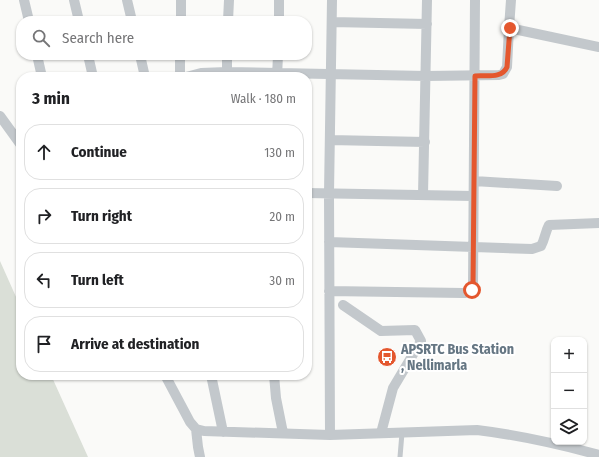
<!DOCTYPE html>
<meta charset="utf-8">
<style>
body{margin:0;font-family:"Fira Sans Condensed",sans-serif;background:#f2f2f2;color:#202124}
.controls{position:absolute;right:12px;bottom:12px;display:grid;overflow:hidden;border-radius:8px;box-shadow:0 1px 3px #0004}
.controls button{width:36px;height:36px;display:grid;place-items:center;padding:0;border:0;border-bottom:1px solid #e0e0e0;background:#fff;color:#202124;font:20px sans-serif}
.stop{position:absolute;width:12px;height:12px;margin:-9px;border:3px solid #e4572e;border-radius:50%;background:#fff}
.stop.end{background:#e4572e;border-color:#fff;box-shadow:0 1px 4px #0008}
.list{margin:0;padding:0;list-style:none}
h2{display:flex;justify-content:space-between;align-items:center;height:52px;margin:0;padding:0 16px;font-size:17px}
h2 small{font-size:13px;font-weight:400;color:#757577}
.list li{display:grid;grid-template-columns:26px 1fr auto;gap:12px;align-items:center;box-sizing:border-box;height:56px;margin:0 8px 8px;padding:0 8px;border:1px solid #e0e0e0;border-radius:16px}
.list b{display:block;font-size:15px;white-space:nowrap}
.list em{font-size:13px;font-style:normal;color:#757577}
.icon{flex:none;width:22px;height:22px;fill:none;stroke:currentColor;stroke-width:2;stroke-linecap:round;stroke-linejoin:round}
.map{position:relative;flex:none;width:599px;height:457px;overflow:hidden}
.search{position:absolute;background:#fff;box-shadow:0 1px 3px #0004;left:16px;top:16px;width:296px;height:44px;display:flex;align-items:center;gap:10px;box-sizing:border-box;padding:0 14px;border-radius:16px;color:#757577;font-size:15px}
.panel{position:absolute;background:#fff;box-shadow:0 1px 3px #0004;left:16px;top:72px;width:296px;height:308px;border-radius:16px}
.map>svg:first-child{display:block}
</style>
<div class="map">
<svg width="599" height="457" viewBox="0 0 599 457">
<rect width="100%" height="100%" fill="#fafaf8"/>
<path fill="#dadfd7" d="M0 261 21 308V375H51L88 457H0Z"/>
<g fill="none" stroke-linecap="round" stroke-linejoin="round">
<path stroke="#c3c8cc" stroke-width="5" d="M400 457 402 433"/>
<path stroke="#c3c8cc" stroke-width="10" d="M24 0 29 21
M74 0 79 21
M127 0 132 21
M181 0V21
M228 21 229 0
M279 21V0
M332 22 427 24
M509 28 511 0
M37 55 42 77
M88 55 93 77
M140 55 145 77
M180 77V55
M186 77 201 73 227 72 426 76 499 75 503 74 507 67 509 28 599 47
M227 77V55
M277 77 278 55
M0 116 21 145
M330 140 425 142
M474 181 557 186
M307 193 473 196
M423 195 427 0
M329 242 532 249 541 246C545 239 545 232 549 225L599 223
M329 291 463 293C469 293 471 291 473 286L475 0
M343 305 381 331 415 330 421 341 393 388 381 433
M165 375 190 422 196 429 204 431 330 435 477 430C518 435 559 444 599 455
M211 375 223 432
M274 375 276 398 283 433
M196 429 198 447 200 457
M330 435 329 193 332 0"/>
</g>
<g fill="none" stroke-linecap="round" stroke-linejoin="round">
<path stroke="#e4572e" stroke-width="5" d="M472 290 473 286 475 76C486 75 502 79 507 67L510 28"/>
</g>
<defs>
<symbol id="bus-disc" viewBox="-11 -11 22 22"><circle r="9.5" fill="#e4572e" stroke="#fff"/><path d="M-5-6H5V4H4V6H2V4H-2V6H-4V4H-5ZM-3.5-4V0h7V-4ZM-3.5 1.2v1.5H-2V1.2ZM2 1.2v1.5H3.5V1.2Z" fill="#fff"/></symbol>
</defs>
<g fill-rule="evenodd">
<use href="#bus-disc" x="376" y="346" width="22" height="22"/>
</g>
<g text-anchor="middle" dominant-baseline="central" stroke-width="4" stroke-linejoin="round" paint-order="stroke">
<g font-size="14" font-weight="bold" fill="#657683" stroke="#fff" text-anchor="start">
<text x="401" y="349">APSRTC Bus Station<tspan x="401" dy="16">, Nellimarla</tspan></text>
</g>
</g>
</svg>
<div class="controls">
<button>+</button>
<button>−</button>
<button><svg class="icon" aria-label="layers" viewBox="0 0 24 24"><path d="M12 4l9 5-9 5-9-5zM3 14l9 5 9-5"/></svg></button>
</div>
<div class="stop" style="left:472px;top:290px"></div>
<div class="stop end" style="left:510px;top:28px"></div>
<div class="search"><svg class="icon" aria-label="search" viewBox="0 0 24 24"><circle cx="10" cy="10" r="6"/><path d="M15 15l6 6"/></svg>Search here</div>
<section class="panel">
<h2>3 min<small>Walk · 180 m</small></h2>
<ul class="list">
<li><svg class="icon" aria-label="ahead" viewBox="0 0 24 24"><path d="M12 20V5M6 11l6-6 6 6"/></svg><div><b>Continue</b></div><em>130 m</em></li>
<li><svg class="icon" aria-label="right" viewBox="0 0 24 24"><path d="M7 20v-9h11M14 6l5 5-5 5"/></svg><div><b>Turn right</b></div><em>20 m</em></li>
<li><svg class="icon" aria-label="left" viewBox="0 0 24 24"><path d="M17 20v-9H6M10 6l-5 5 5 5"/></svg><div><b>Turn left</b></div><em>30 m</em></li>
<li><svg class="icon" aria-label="arrive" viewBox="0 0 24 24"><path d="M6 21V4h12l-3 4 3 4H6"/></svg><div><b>Arrive at destination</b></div></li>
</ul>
</section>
</div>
